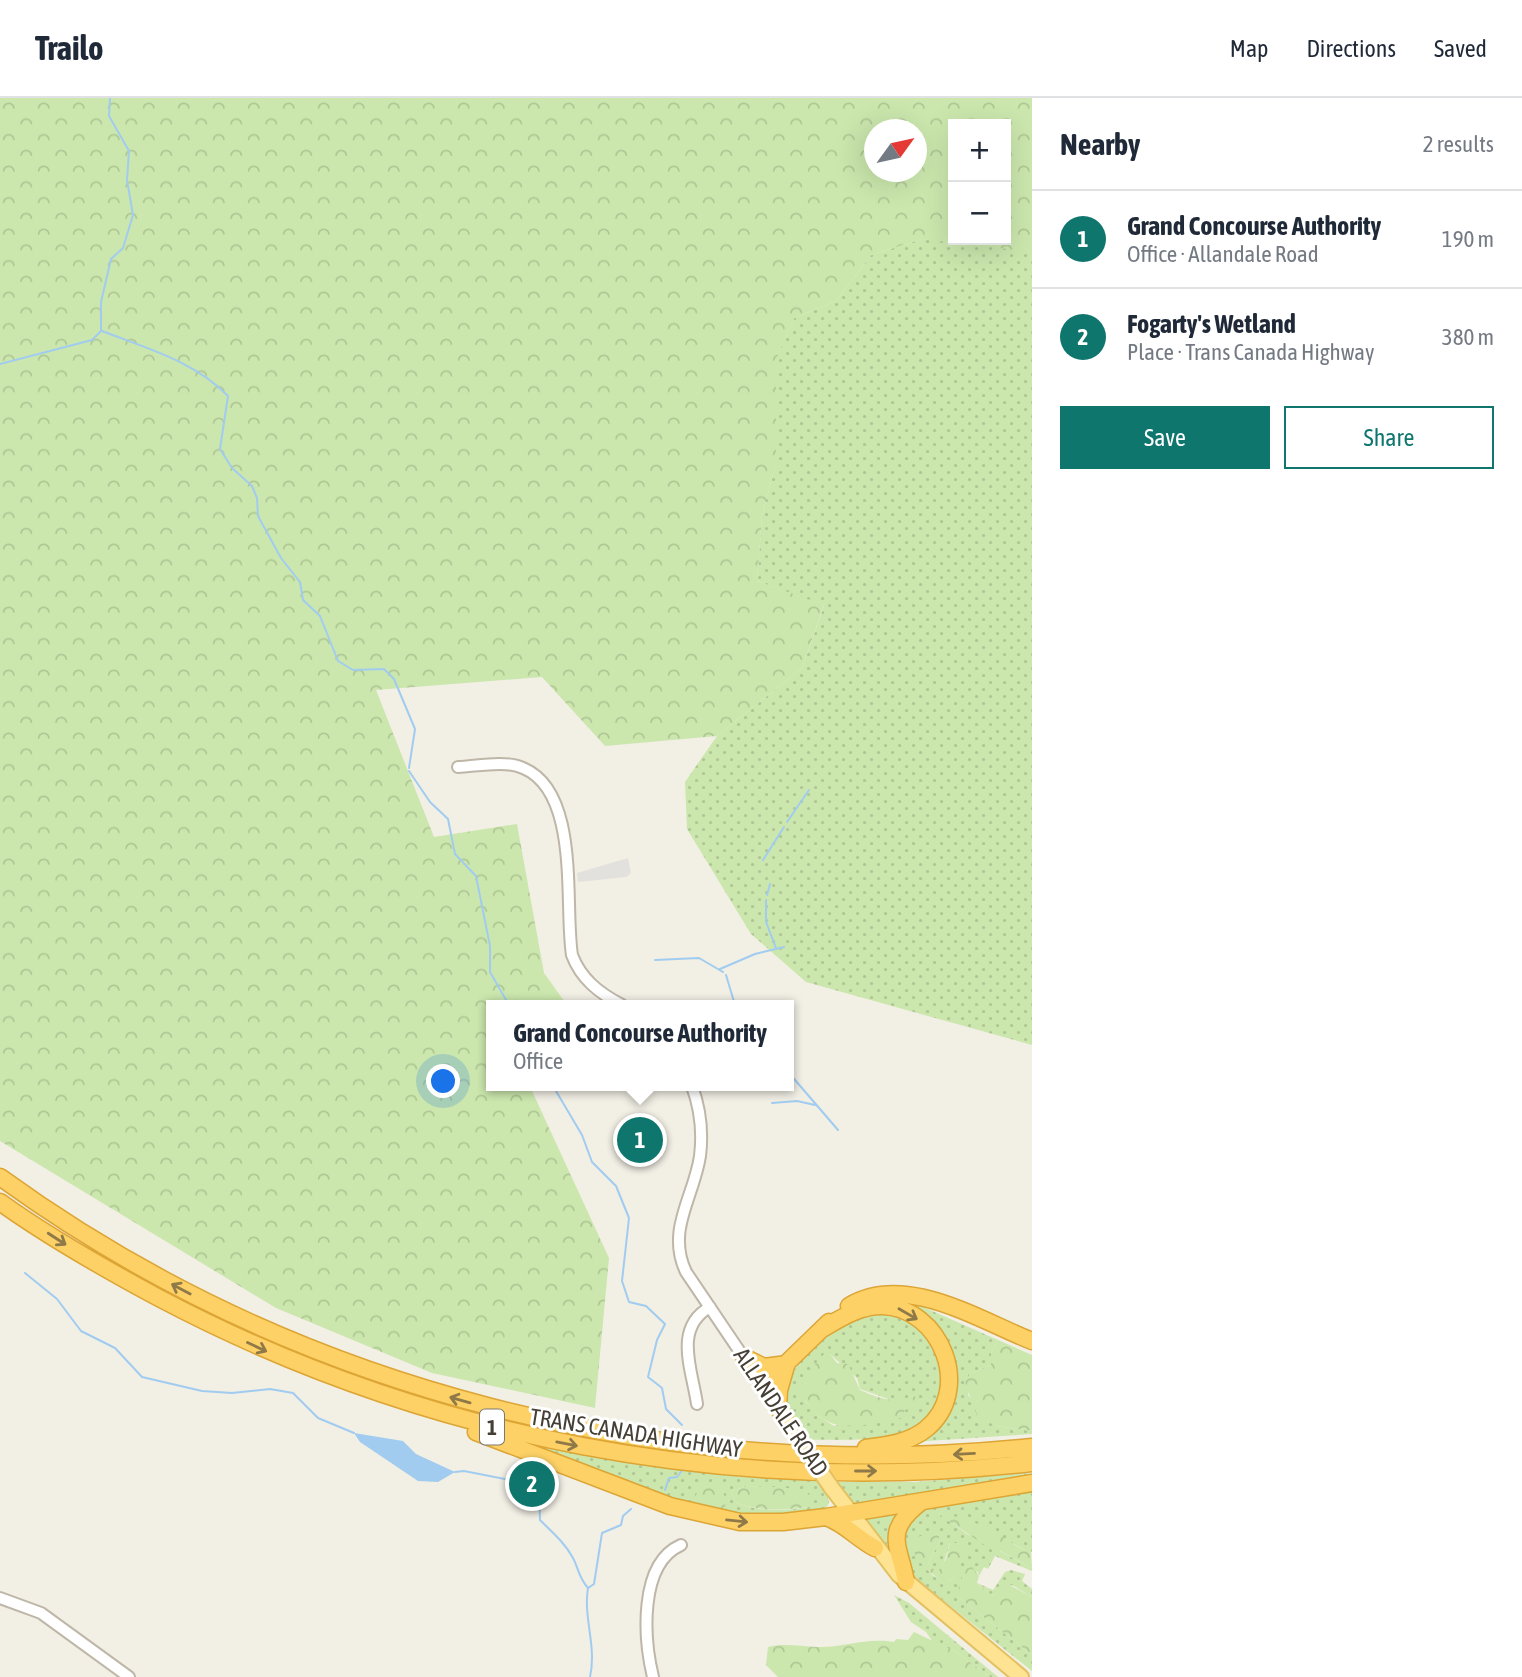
<!DOCTYPE html>
<meta charset="utf-8">
<style>
body{margin:0;font-family:"Asap Condensed",sans-serif;background:#f6f6f7;color:#1f2937}
.controls{position:absolute;right:21px;top:21px;display:grid;overflow:hidden;border-radius:0px;box-shadow:0 7px 28px #0002}
.controls button{width:63px;height:63px;display:grid;place-items:center;padding:0;border:0;border-bottom:2px solid #e0e1e3;background:#fff;color:#1f2937;font:35px sans-serif}
.compass{position:absolute;left:864px;top:21px;width:63px;height:63px;border-radius:50%;background:#fff;box-shadow:0 7px 28px #0002;rotate:57deg}
.you{position:absolute;left:444px;top:984px;width:24px;height:24px;margin:-18px;border:5px solid #fff;border-radius:50%;background:#1a73e8;box-shadow:0 0 0 10px #1a73e833}
.badge{display:grid;place-items:center;width:46px;height:46px;border-radius:50%;background:#0f766e;color:#fff;font-size:23px;font-weight:700}
.pin{position:absolute;translate:-50% -50%;border:4px solid #fff;box-shadow:0 2px 7px #0006}
.popup{position:absolute;left:486px;top:902px;width:308px;height:91px;box-sizing:border-box;display:grid;place-content:center;border-radius:0px;background:#fff;filter:drop-shadow(0 2px 5px #0005);font-size:23px;white-space:nowrap;color:#747a83}
.popup b{font-size:26px;color:#1f2937}
.popup::after{content:'';position:absolute;left:50%;top:100%;margin-left:-14px;border:14px solid transparent;border-top-color:#fff}
.list{margin:0;padding:0;list-style:none}
h2{display:flex;justify-content:space-between;align-items:center;height:91px;margin:0;padding:0 28px;font-size:30px}
h2 small{font-size:23px;font-weight:400;color:#747a83}
.list li{display:grid;grid-template-columns:46px 1fr auto;gap:21px;align-items:center;box-sizing:border-box;height:98px;padding:0 28px;border-top:2px solid #e0e1e3}
.list b{display:block;font-size:26px;white-space:nowrap}
.list p{margin:0;font-size:23px;white-space:nowrap;color:#747a83}
.list em{font-size:23px;font-style:normal;color:#747a83}
.actions{display:flex;gap:14px;padding:21px 28px}
.actions a{flex:1;padding:16px 0;border:2px solid #0f766e;border-radius:0px;text-align:center;font-size:24px;color:#0f766e}
.actions .main{background:#0f766e;color:#fff}
.map{position:relative;flex:none;width:1032px;height:1579px;overflow:hidden}
header{display:flex;align-items:center;gap:42px;box-sizing:border-box;height:98px;padding:0 35px;background:#fff;border-bottom:2px solid #e0e1e3}
header strong{font-size:33px}
nav{display:flex;gap:38px;margin-inline-start:auto;font-size:24px}
main{display:flex}
aside{flex:1;background:#fff}
.map>svg:first-child{display:block}
</style>
<header>
<strong>Trailo</strong>
<nav><a>Map</a><a>Directions</a><a>Saved</a></nav>
</header>
<main>
<div class="map">
<svg width="1032" height="1579" viewBox="0 0 1032 1579">
<defs>
<pattern id="grass-dots" width="8" height="8" patternUnits="userSpaceOnUse" patternTransform="scale(1.75)"><rect width="8" height="8" fill="#cbe7ad"/><path d="M2 2h.1M6 6h.1" fill="none" stroke="#b0c795" stroke-width="1.8" stroke-linecap="round"/></pattern>
<pattern id="forest-crowns" width="20" height="18" patternUnits="userSpaceOnUse" patternTransform="scale(1.75)"><rect width="20" height="18" fill="#cbe7ad"/><path d="M2 6a3 3 0 1 1 6 0M12 15a3 3 0 1 1 6 0" fill="none" stroke="#b0c795"/></pattern>
</defs>
<rect width="100%" height="100%" fill="#f2efe5"/>
<path fill="url(#grass-dots)" fill-rule="evenodd" d="M922 141 1032 150V947L806 884 751 836 687 731 685 684 717 638 802 570 824 508 757 483 762 418 776 364V260L794 220 836 203 871 157Z
M897 1202 914 1205 998 1242 991 1255V1267L970 1275 968 1297 996 1328 1032 1333V1336L912 1344C926 1330 949 1315 955 1296 957 1289 955 1281 954 1274 950 1237 932 1215 897 1202Z
M883 1215C936 1224 968 1292 918 1326 889 1346 841 1341 808 1342 800 1332 786 1318 784 1305 779 1276 827 1234 851 1223 862 1218 872 1217 883 1215ZM830 1256 857 1280 860 1291 897 1304 914 1298 905 1312 834 1328 820 1319 805 1303Z
M529 1346 743 1379H816L827 1394 829 1405 824 1414 761 1421 694 1411ZM748 1388 797 1392 809 1409C782 1413 761 1414 736 1405L731 1393Z
M1032 1375V1381L856 1407 848 1402 836 1384H914Z
M1032 1394V1454C1016 1449 1006 1441 992 1433 976 1424 957 1420 938 1415L967 1436 1032 1470V1473L995 1458 988 1471 984 1469 979 1478 977 1473 958 1499 1032 1557V1573L920 1484 910 1474 902 1434 919 1413 927 1411ZM938 1435 940 1443 928 1465 937 1476 941 1473 950 1445C959 1460 962 1475 946 1486L932 1477 914 1455 930 1437Z
M906 1412 895 1462 860 1419Z
M1011 1472 1025 1476 1022 1483 1032 1491V1499L1012 1487 1002 1490 993 1498 977 1485 993 1492 1005 1474Z
M894 1497 909 1505 998 1579H990L956 1554 933 1544 926 1534 911 1524Z"/>
<path fill="url(#forest-crowns)" fill-rule="evenodd" d="M0 0H1032V154L922 141 871 157 836 203 794 220 776 261V364L762 418 757 483 824 507 802 570 717 638 605 648 542 579 376 592 434 739 517 726 544 875 567 907H491V988H537L532 993 609 1160 595 1310 432 1275 276 1210 0 1043ZM953 26H1006V142H953ZM874 32H916V74H874Z
M998 1242 1032 1257V1333L996 1328 977 1318C975 1306 968 1297 965 1285L970 1275 991 1267V1255Z
M824 1256H830L837 1265 848 1266 860 1292C880 1301 893 1305 914 1298L924 1305 905 1312 901 1320C854 1329 826 1341 799 1292L807 1275Z
M705 1384 723 1389 726 1412 698 1408 694 1403 699 1389Z
M748 1388C768 1390 793 1387 811 1396L813 1404 809 1409C781 1412 762 1414 736 1405L731 1393Z
M937 1415C956 1417 974 1424 991 1432 1006 1439 1014 1450 1031 1453L1032 1470 1000 1453 995 1454Z
M938 1435 940 1443 928 1465 937 1475 946 1461 950 1445H961L966 1452 965 1459 959 1461 957 1475 946 1487C932 1476 909 1459 911 1440Z
M972 1469 979 1478 977 1485 993 1498 1006 1485 1032 1499V1557L958 1499 959 1486 967 1470Z
M914 1534 956 1554 990 1579H778L766 1567 768 1549C783 1545 800 1548 817 1549 842 1550 867 1539 894 1544L896 1541 908 1542Z"/>
<path fill="#e3e1dd" d="M628 760 631 775 626 779 578 784 577 775Z"/>
<path fill="#a1ccf0" d="M354 1335 403 1343 416 1356 455 1374 438 1384 418 1383 360 1344Z"/>
<g fill="none" stroke-linecap="round" stroke-linejoin="round">
<path stroke="#a1ccf0" stroke-width="2" d="M101 232V204L111 161 123 150 133 117 127 82 129 53 109 18 110 0
M102 233C146 250 194 263 228 298L220 351 232 370 252 388 257 400 258 418 281 460 300 484 303 502 320 518 338 563 353 572 384 571 394 581 415 631 409 670
M0 266 92 242 101 233
M409 673 430 704 448 721 455 756 476 778 490 848V874L509 907
M787 724 809 692
M763 762 784 729
M767 797 770 786
M766 802V824L776 850
M655 862 699 860 723 874
M720 871 755 856 784 849
M726 877 735 907
M789 975 838 1032
M553 988 582 1037 592 1064 616 1088 629 1120 622 1183 629 1204 646 1208 665 1226 657 1242 648 1279 662 1290 666 1311 682 1327
M772 1005 797 1003 815 1007
M25 1175 57 1201 81 1233 115 1250 142 1279 202 1293 232 1295 270 1291 293 1295 318 1320 354 1335
M455 1374 464 1373 531 1386 539 1394 540 1422C552 1434 565 1445 573 1460 579 1471 578 1479 588 1490
M665 1392 669 1380 677 1379 683 1371
M590 1579C597 1548 583 1520 588 1490L594 1486 602 1435 621 1427 623 1418 631 1411"/>
<defs>
<path id="minor" d="M458 669C478 668 505 662 523 670 581 694 564 808 572 857 581 881 599 895 622 907
M692 988C700 1010 703 1034 700 1058 694 1099 666 1132 686 1174L763 1288
M697 1306C692 1271 673 1230 710 1209
M0 1500 41 1515 129 1579
M653 1579C644 1542 638 1466 681 1447"/>
<path id="major" d="M763 1288 790 1329
M831 1389 899 1477 1021 1579"/>
<path id="highway" d="M0 1079C296 1294 669 1387 1032 1349
M0 1104C50 1140 105 1171 159 1200 426 1341 731 1399 1032 1365
M849 1208C905 1174 979 1222 1032 1243
M822 1231C841 1220 859 1208 882 1208 941 1209 974 1292 926 1331 908 1345 888 1347 866 1350
M744 1259 764 1269 787 1266
M763 1288 829 1224
M778 1310 779 1292 786 1268
M476 1334 670 1408 740 1424H783L826 1419 1032 1385
M826 1419C846 1426 857 1441 875 1450
M906 1484C900 1448 882 1434 921 1404"/>
</defs>
<use href="#minor" stroke="#beb7a8" stroke-width="14"/>
<use href="#major" stroke="#e3c162" stroke-width="18"/>
<use href="#highway" stroke="#dca535" stroke-width="19"/>
<use href="#minor" stroke="#fff" stroke-width="10"/>
<use href="#major" stroke="#fee393" stroke-width="14"/>
<use href="#highway" stroke="#fdd165" stroke-width="16"/>
<defs>
<path id="major-bridge" d="M790 1329 831 1389"/>
</defs>
<use href="#major-bridge" stroke="#e3c162" stroke-width="18" stroke-linecap="butt"/>
<use href="#major-bridge" stroke="#fee393" stroke-width="14"/>
</g>
<defs><path id="oneway-shaft" d="M-6 0H5M1.5-3L5.5 0L1.5 3" fill="none" stroke-width="1.6" stroke-linecap="round" stroke-linejoin="round" transform="scale(1.75)"/></defs>
<g stroke="#8f7948">
<use href="#oneway-shaft" transform="translate(57 1141) rotate(33)"/>
<use href="#oneway-shaft" transform="translate(181 1191) rotate(-152)"/>
<use href="#oneway-shaft" transform="translate(908 1216) rotate(30)"/>
<use href="#oneway-shaft" transform="translate(257 1249) rotate(25)"/>
<use href="#oneway-shaft" transform="translate(460 1302) rotate(-164)"/>
<use href="#oneway-shaft" transform="translate(567 1346) rotate(11)"/>
<use href="#oneway-shaft" transform="translate(964 1356) rotate(177)"/>
<use href="#oneway-shaft" transform="translate(866 1373)"/>
<use href="#oneway-shaft" transform="translate(737 1423) rotate(6)"/>
</g>
<g text-anchor="middle" dominant-baseline="central" stroke-width="6" stroke-linejoin="round" paint-order="stroke">
<rect fill="#fff" stroke="#7d7972" stroke-width="2" x="480" y="1311.5" width="24" height="35" rx="5"/>
<g font-size="21" font-weight="bold" fill="#453f35">
<text x="492" y="1329">1</text>
</g>
<g font-size="23" fill="#453f35" stroke="#fff">
<text transform="translate(781 1314) rotate(56)">ALLANDALE ROAD</text>
<text transform="translate(636 1335) rotate(9)">TRANS CANADA HIGHWAY</text>
</g>
</g>
</svg>
<div class="controls">
<button>+</button>
<button>−</button>
</div>
<svg class="compass" viewBox="-18 -18 36 36"><path d="M0-13l5 13h-10z" fill="#e53935"/><path d="M0 13l5-13h-10z" fill="#747a83"/></svg>
<div class="you"></div>
<div class="pin badge" style="left:640px;top:1042px">1</div>
<div class="popup"><b>Grand Concourse Authority</b>Office</div>
<div class="pin badge" style="left:532px;top:1386px">2</div>
</div>
<aside>
<h2>Nearby<small>2 results</small></h2>
<ul class="list">
<li><span class="badge">1</span><div><b>Grand Concourse Authority</b><p>Office · Allandale Road</p></div><em>190 m</em></li>
<li><span class="badge">2</span><div><b>Fogarty's Wetland</b><p>Place · Trans Canada Highway</p></div><em>380 m</em></li>
</ul>
<div class="actions"><a class="main">Save</a><a>Share</a></div>
</aside>
</main>
